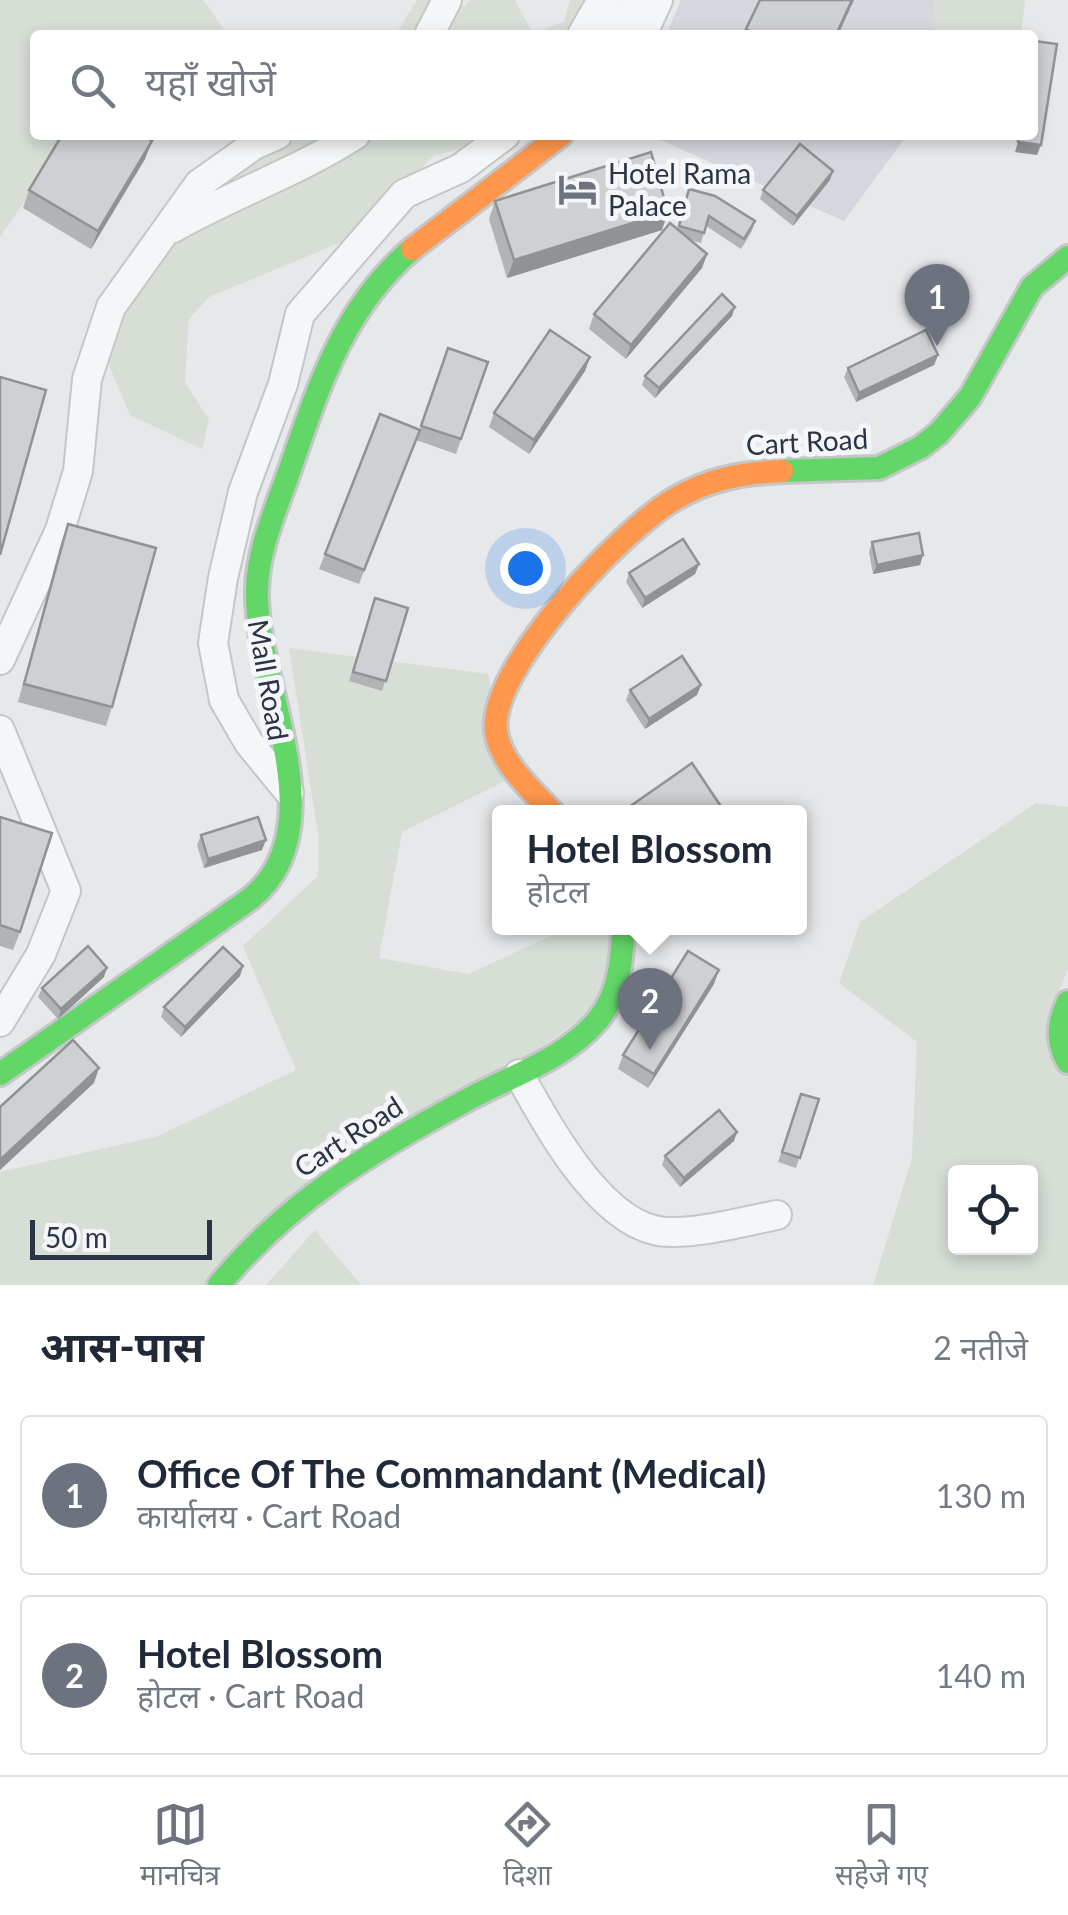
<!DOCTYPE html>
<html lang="hi">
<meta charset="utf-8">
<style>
body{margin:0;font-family:Lato,"Noto Sans Devanagari",sans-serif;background:#f6f6f7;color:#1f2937}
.controls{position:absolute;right:30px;bottom:30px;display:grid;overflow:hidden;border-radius:10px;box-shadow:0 5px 15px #0003}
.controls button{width:90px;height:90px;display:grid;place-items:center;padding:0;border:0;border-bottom:2px solid #e0e1e3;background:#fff;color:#1f2937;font:50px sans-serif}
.scale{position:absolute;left:30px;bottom:25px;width:182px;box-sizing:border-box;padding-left:10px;border:5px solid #2b3445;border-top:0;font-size:28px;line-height:35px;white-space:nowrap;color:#2b3445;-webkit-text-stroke:8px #f4f6f9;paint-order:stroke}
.you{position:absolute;left:525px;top:568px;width:35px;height:35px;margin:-25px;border:8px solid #fff;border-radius:50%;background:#1a73e8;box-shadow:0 0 0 15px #1a73e833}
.badge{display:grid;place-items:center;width:65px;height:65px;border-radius:50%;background:#6c737f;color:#fff;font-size:32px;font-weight:700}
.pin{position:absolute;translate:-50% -82px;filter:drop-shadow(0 2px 5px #0008)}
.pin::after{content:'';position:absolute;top:52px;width:35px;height:30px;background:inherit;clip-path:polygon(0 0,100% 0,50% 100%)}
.popup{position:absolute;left:492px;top:805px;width:315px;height:130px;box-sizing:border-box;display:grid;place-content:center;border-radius:10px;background:#fff;filter:drop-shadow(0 2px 8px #0005);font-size:32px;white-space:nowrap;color:#747a83}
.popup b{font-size:38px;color:#1f2937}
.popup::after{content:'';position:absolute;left:50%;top:100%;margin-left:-20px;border:20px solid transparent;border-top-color:#fff}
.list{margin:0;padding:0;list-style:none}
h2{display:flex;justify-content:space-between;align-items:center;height:130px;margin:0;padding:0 40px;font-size:42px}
h2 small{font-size:32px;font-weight:400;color:#747a83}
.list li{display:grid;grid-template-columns:65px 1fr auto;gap:30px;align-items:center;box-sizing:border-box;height:160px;margin:0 20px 20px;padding:0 20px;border:2px solid #e0e1e3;border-radius:10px}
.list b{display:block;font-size:38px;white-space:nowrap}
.list p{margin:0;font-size:32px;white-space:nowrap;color:#747a83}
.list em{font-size:32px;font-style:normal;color:#747a83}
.icon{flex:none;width:55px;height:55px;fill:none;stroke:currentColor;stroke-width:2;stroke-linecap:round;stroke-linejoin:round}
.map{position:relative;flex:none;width:1068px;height:1285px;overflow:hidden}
.search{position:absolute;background:#fff;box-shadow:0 5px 15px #0003;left:30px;right:30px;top:30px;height:110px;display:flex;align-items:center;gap:25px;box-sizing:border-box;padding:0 35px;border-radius:10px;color:#747a83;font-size:38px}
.sheet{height:490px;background:#fff}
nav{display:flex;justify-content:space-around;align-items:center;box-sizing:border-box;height:140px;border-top:2px solid #e0e1e3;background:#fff;font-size:28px;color:#747a83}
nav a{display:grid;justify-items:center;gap:5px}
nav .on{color:#6c737f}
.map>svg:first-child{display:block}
</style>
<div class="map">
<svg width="1068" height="1285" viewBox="0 0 1068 1285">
<rect width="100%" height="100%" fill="#e6e8ea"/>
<path fill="#d4d7dd" d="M681 0H934L933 35H666Z
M649 135H907L844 221Z"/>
<path fill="#d6ded6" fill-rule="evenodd" d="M0 0H203L228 35H35V135H70L0 237Z
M417 0H444L465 7 469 0H515L533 33 564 22 570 0H615L610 16 565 35H387L399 29Z
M934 0H1025L1021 35H933Z
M247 135H475L464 148 435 155 344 241 209 297 189 319 185 382 209 420 202 449 130 415 110 368V279Z
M289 648 488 674 497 722 527 770 402 832 379 958 468 974 568 928H611L608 1000 206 1285H0V1172L158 1136 296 1070 243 946 318 876V835Z
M1036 803 1068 807V969L1046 1024 1068 1054V1285H873L912 1158 917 1042 839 983 860 922ZM956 1172H1030V1248H956Z
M315 1230 361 1285H266Z"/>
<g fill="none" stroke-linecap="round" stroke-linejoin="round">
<defs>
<path id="street" d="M429 35 447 0
M582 35 602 0
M608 35 634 0
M642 35 658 0
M173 228C233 194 297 172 355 135
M0 660 60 530 78 471 87 379 111 307 199 184 254 145 277 135
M0 730 66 891 41 954 0 1022
M289 792 249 743 224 700 213 643 223 578 243 492 283 384 300 314 404 194 461 168 505 135
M519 1074C545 1122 596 1216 654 1230 684 1238 745 1221 777 1215"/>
<path id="fast" d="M782 471 879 468 921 447 939 433 970 397 1032 287 1068 257
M1068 1002C1058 1023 1056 1041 1068 1062
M0 1074 250 899C339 828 254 684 257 589 258 549 276 509 289 472 318 389 342 309 412 249
M219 1285C287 1202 373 1150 467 1100 510 1076 564 1060 597 1021 619 996 622 961 623 928"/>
<path id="slow" d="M412 249 561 135
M552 812C531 789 500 763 496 731 488 669 621 531 673 500 708 479 742 473 782 471"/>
</defs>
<use href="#street" stroke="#c4c6c8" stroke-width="32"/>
<use href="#fast" stroke="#c4c6c8" stroke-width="28"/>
<use href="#slow" stroke="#c4c6c8" stroke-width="28"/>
<use href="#street" stroke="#f5f6f7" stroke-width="28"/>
<use href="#fast" stroke="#63d668" stroke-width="22"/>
<use href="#slow" stroke="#ff974d" stroke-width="22"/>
</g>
<path fill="#b1b3b5" d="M145 159 91 249 23 208 29 190Z
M830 180 793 226 760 199 763 190Z
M689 189 755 221 752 231 741 249 706 226 701 243 690 240 707 254 702 268 626 359 589 329 594 314 677 229Z
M495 201 662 230 507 278 489 219Z
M732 316 655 398 642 385 645 376Z
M448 348 488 362 456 454 416 440 359 584 319 569 380 414 420 430Z
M938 355 934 365 856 402 844 377 848 368Z
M590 357 585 371 529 454 489 427 494 413Z
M68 524 112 707 106 726 18 702 61 543Z
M872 542 923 555 920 565 873 574 869 552Z
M699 564 695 574 642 608 626 582 629 573Z
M375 598 408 608 382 691 349 681Z
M701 685 697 695 645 729 626 700 630 690Z
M0 817 20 932 13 950 0 946Z
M201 835 262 850 204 868 197 845Z
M243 966 240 976 181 1037 161 1017 164 1007Z
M104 977 58 1019 38 997 42 988Z
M714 984 648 1088 618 1069 623 1055Z
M801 1094 819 1099 796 1168 778 1162Z
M734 1141 680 1187 662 1165 665 1156Z"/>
<path fill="#909294" d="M852 0H854L838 35H836Z
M152 141 145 159 91 249 98 231Z
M1018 142 1041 145 1037 155 1015 152Z
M833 171 830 180 793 226 797 216Z
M668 212 662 230 507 278 514 260Z
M707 254 702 268 626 359 631 345Z
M735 307 732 316 655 398 659 388Z
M938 355 934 365 856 402 859 393Z
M590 357 585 371 529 454 534 440Z
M923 555 920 565 873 574 877 565Z
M699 564 695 574 642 608 645 598Z
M701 685 697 695 645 729 649 719Z
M266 840 262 850 204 868 208 859Z
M243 966 240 976 181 1037 185 1027Z
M107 968 104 977 58 1019 61 1009Z
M719 970 714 984 648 1088 654 1074Z
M99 1068 94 1083 0 1170V1160Z
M737 1132 734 1141 680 1187 684 1178Z"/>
<path fill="#ced0d3" stroke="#909294" stroke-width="2.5" d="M760 0H852L836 35H758L746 29Z
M1034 41 1057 44 1041 145 1018 142 1019 135H1033Z
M62 135H143L152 141 98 231 29 190Z
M800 144 833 171 797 216 763 190Z
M651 152 668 212 514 260 495 201Z
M689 189 715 196 755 221 744 239 709 216 704 233 679 226Z
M670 223 707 254 631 345 594 314Z
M722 294 735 307 659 388 645 376Z
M550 330 590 357 534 440 494 413Z
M926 330 938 355 859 393 848 368Z
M448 348 488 362 461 439 421 426Z
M0 377 46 390 0 555Z
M380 414 420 430 364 570 325 554Z
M68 524 156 548 112 707 24 684Z
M919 533 923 555 877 565 872 542Z
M683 539 699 564 645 598 629 573Z
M375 598 408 608 386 681 353 672Z
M682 656 701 685 649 719 630 690Z
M692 763 720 805 710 812H622Z
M0 817 52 833 20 932 0 925Z
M258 817 266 840 208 859 201 835Z
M88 946 107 968 61 1009 42 988Z
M223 947 243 966 185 1027 164 1007Z
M688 951 719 970 654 1074 623 1055Z
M73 1040 99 1068 0 1160V1107Z
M801 1094 819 1099 800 1158 782 1152Z
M719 1110 737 1132 684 1178 665 1156Z"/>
<defs>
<symbol id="hotel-bare" viewBox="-9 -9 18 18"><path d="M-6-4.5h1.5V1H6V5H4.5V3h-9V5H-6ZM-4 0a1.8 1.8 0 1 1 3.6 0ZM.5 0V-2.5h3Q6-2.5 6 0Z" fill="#6c737f" stroke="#f4f6f9" stroke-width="2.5" paint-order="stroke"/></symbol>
</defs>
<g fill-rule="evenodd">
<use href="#hotel-bare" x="550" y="162" width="55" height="55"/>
</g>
<g text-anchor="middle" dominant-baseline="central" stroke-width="10" stroke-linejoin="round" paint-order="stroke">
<g font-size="28" fill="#2b3445" stroke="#f4f6f9" text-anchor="start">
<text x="608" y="173">Hotel Rama<tspan x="608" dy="32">Palace</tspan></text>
</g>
<g font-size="28" fill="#2b3445" stroke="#f4f6f9">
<text transform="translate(807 441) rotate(-3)">Cart Road</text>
<text transform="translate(269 680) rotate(80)">Mall Road</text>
<text transform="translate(348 1136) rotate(-33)">Cart Road</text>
</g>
</g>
</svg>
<div class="controls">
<button><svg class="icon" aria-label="locate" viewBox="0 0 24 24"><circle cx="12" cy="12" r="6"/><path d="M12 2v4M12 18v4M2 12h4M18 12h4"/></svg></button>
</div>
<div class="scale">50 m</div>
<div class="you"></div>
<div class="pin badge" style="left:937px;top:346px">1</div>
<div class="pin badge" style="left:650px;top:1050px">2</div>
<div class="popup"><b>Hotel Blossom</b>होटल</div>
<div class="search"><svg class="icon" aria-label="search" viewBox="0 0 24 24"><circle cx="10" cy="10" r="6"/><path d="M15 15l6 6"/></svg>यहाँ खोजें</div>
</div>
<section class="sheet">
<h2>आस-पास<small>2 नतीजे</small></h2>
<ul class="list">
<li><span class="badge">1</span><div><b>Office Of The Commandant (Medical)</b><p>कार्यालय · Cart Road</p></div><em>130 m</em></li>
<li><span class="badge">2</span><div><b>Hotel Blossom</b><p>होटल · Cart Road</p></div><em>140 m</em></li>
</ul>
</section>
<nav>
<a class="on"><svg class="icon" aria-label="map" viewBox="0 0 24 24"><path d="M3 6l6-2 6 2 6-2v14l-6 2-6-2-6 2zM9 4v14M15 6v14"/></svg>मानचित्र</a>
<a><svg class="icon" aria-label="directions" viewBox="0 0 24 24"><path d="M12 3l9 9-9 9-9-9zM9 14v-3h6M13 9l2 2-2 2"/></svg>दिशा</a>
<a><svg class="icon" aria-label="saved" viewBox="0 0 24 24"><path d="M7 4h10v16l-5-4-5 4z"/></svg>सहेजे गए</a>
</nav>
